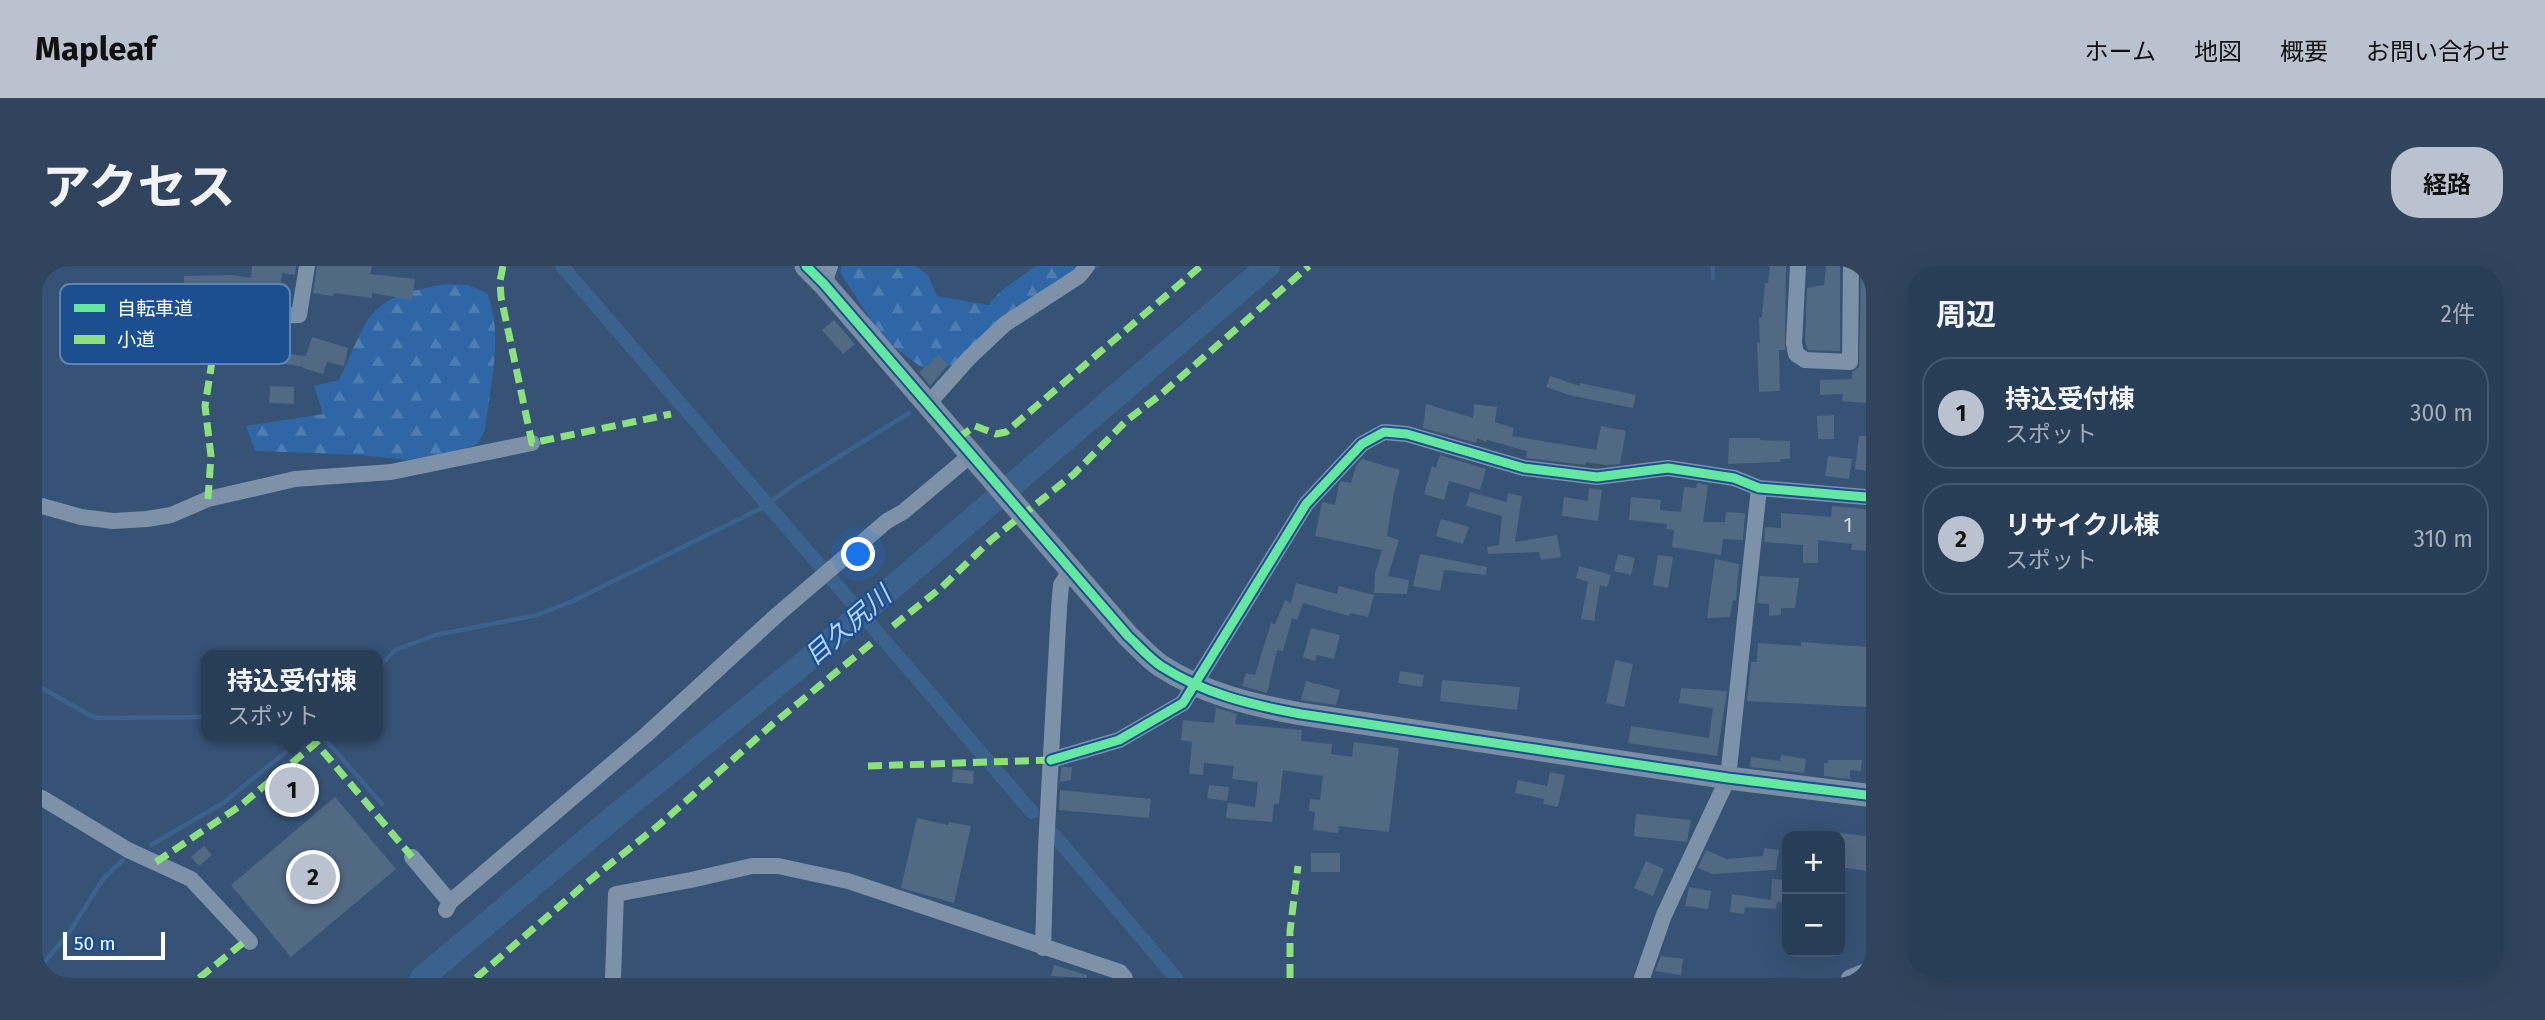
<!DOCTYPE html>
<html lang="ja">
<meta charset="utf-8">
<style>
body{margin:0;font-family:"Fira Sans","Noto Sans JP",sans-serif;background:#30455d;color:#f1f3f6}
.controls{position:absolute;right:21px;bottom:21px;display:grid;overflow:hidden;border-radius:14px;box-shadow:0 7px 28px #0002}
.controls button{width:63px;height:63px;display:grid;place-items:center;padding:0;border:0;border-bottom:2px solid #44576d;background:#283e57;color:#f1f3f6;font:35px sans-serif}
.scale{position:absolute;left:21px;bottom:18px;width:102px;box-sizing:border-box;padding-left:7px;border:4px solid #fff;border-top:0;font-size:19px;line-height:24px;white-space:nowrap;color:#fff;-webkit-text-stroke:5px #1b4f8f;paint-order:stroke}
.you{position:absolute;left:817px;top:289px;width:24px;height:24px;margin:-18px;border:5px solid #fff;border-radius:50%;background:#1a73e8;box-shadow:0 0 0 10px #1a73e833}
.badge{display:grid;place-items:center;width:46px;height:46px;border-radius:50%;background:#b9c2ce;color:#111;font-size:23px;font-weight:700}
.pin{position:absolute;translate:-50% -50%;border:4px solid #fff;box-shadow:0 2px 7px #0006}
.popup{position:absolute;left:159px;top:384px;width:182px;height:91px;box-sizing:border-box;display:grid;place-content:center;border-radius:14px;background:#283e57;filter:drop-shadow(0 2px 5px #0005);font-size:23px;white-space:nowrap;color:#a5aeba}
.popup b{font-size:26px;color:#f1f3f6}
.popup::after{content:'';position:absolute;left:50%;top:100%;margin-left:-14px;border:14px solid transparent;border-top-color:#283e57}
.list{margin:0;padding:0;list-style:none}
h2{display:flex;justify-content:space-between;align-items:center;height:91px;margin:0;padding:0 28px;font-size:30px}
h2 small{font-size:23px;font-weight:400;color:#a5aeba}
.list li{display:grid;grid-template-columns:46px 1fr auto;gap:21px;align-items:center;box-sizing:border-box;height:112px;margin:0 14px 14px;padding:0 14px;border:2px solid #44576d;border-radius:28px}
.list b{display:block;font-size:26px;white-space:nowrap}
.list p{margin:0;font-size:23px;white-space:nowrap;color:#a5aeba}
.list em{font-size:23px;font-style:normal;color:#a5aeba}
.map{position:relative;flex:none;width:1824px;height:712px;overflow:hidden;border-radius:28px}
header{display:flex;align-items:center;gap:42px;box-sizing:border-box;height:98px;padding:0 35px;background:#b9c2ce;color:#111}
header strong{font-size:33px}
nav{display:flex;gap:38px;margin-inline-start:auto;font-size:24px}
.intro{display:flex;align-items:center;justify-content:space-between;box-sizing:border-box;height:168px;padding:0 42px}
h1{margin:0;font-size:49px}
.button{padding:18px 32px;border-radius:28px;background:#b9c2ce;color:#111;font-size:24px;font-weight:700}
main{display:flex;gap:42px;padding:0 42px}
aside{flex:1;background:#283e57;border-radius:28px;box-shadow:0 7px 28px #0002}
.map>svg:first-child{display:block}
</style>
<header>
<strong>Mapleaf</strong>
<nav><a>ホーム</a><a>地図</a><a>概要</a><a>お問い合わせ</a></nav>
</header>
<div class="intro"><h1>アクセス</h1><a class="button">経路</a></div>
<main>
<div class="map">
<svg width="1824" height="712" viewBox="0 0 1824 712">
<defs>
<pattern id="forest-firs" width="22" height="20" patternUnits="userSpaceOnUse" patternTransform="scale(1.75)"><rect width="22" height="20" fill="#2f66a5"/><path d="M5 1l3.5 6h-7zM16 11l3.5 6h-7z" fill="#4e7db2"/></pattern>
</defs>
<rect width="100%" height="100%" fill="#365274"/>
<path fill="url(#forest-firs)" d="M800 0H874L886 9 895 30 946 39 960 24 994 0H1058L985 45 916 98 890 102 879 101 840 72 798 6Z
M403 18 426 19 445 27C462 66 448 122 443 164L436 177 420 184 366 194 319 189 213 185 204 160 281 148 272 120 297 114C306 96 320 58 332 46 350 27 379 23 403 18Z"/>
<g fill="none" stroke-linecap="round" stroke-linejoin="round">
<path stroke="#3b618d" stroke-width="4.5" d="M1671 12V0
M336 402 353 384 394 369 495 349 531 335 720 242 753 218 867 147
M0 422 47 449 56 452 164 451
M280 470 340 538
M109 579 181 537 261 472
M0 699 26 668 62 612 81 594"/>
<path stroke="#3b618d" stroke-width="14" d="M520 0 990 546
M1012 569 1134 712"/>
<path stroke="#3b618d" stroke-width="24" d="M380 712 572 551 762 397 1226 0"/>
</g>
<path fill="#526984" d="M210 0H254L253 9 240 7 236 36 173 28V30L142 31V10L190 9 209 12Z
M275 0H330L328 8 373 13 370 34 330 27V32L292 27 291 30 271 27Z
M1728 0H1744L1743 84H1737L1738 125 1717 126 1715 77H1718L1717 52 1720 51 1723 17H1726Z
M1784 0H1798V85L1766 84 1763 76 1765 22 1782 19Z
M1819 8H1824V137L1800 135 1801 128 1778 129V114L1810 113V106L1817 101Z
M792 54 813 78 801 88 780 64Z
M270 71 306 82 302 100 285 96 281 108 261 102V101L239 97 240 87 264 90Z
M897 89 906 99 888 120 877 106Z
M1508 110 1538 120V117L1594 129 1591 142 1527 129 1504 121Z
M228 120 252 121V138L227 137Z
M1384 138 1431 152 1432 138 1455 141 1453 156 1472 162 1470 170 1554 184 1559 160 1584 165 1578 198 1564 199 1544 196 1543 199 1484 192 1485 185 1445 174 1444 176 1435 172 1434 177 1381 162Z
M1792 149V173H1776L1775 150Z
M1817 170H1824V205L1813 203Z
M1687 172H1718V174L1748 175V193H1739L1738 196 1686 198Z
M1398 189 1444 203 1438 224 1407 215 1402 234 1382 228 1390 200 1394 202Z
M1786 190 1810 193 1807 213 1783 210Z
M1320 193 1358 204 1352 226 1345 270 1357 274 1346 310 1367 314 1365 328 1332 327 1333 307 1340 284 1273 270 1280 236 1293 239 1297 218 1299 215 1309 217 1314 200Z
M1655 217 1666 219 1661 256H1683L1684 246 1703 247 1701 274 1681 273 1679 289 1630 281 1632 264 1624 263 1625 258 1587 254 1589 231 1619 234 1618 244 1639 246 1642 221 1654 222Z
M1547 222 1560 224 1556 255 1520 250 1522 231 1546 235Z
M1428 226 1465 236 1466 227 1480 230 1473 276 1515 269 1519 291 1499 294 1497 286 1446 288 1445 281 1457 279 1460 250 1424 240Z
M1790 240 1824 243V285L1809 284 1810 278 1776 274V297H1761V279L1722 276 1723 261 1739 262V247L1789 251Z
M1399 253 1427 261 1421 278 1394 270Z
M1378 288 1445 301 1444 309 1402 304 1398 325 1371 320Z
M1576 288 1593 292 1589 309 1572 305Z
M1616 289 1631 291 1626 322 1611 319Z
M1673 293 1697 298 1694 335 1691 334 1688 351 1665 352Z
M1537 300 1569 309 1565 321 1558 319 1552 355 1539 353 1546 316 1534 312Z
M1718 310 1757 312 1753 342H1739V349L1727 350V338L1715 337Z
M1254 317 1295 328 1297 320 1332 329 1326 351 1308 347 1307 350 1261 337 1255 354 1250 352 1241 385 1235 384 1225 427 1200 420 1204 407 1213 409 1229 357 1233 358 1243 334 1249 337Z
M1269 362 1298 369 1292 393 1275 389 1273 395 1261 391Z
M1759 376 1824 381V441L1705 435 1709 396H1715L1716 377 1759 380Z
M1573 394 1591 398 1582 441 1564 437Z
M1358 405 1382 409 1380 421 1356 417Z
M1400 414 1478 421 1475 444 1398 435Z
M1264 415 1298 424 1294 439 1259 434Z
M1639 422 1685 425 1675 490 1586 477 1589 460 1667 472 1671 442 1637 437Z
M1174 442 1195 448 1193 458 1260 464 1259 475 1290 478 1289 488 1310 491 1312 476 1357 482 1347 566 1297 560 1296 567 1271 564 1273 546 1267 545 1268 533 1278 534 1281 510 1241 504 1237 538H1232L1230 556 1184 552 1186 537 1213 541 1216 516 1190 513 1192 500 1162 497 1161 509 1147 508 1150 476 1139 474 1141 454 1172 457Z
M1739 489 1764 493 1762 507 1708 501 1709 491 1738 495Z
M1786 494H1820L1819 505 1808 504V513L1782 510V497H1786Z
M1022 501H1030L1029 514 1018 516 1019 502Z
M911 503 932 505 931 518 910 516Z
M1508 506 1523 509 1516 541 1501 538 1502 533 1473 527 1476 514 1505 520Z
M1167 519 1187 521 1185 535 1165 532Z
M1018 524 1109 533 1107 552 1017 544Z
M293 531 354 603 249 691 189 619Z
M1594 548 1649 554 1645 576 1592 570Z
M875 552 906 559 907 556 929 560 912 637 859 622Z
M1798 567 1824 570V605L1798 601Z
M162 580 170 589 157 600 149 591Z
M1722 582 1737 584 1734 604 1670 608 1656 602 1664 584 1685 593 1721 590Z
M1269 587H1298V606H1269Z
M1604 595 1622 603 1611 630 1592 622Z
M1730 613 1745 614 1744 637 1735 636 1734 643 1703 641 1702 648 1688 646 1690 628 1729 634Z
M1647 621 1669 625 1666 643 1643 640Z
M1619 690 1641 693 1639 709 1613 705Z
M1012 699 1045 709V712L1009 710Z"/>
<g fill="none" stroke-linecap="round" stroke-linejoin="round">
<path stroke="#7d92a8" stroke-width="16" d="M1756 0 1752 77 1754 88 1763 94 1808 96 1809 0
M782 18 788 0
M177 51 257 49 265 0
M886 138 927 92 963 58 1037 10 1045 0
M0 240 39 251 71 255 105 253 129 249 166 233 253 213 349 206 490 177
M1009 494 1077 474 1141 437 1264 238 1320 178 1342 166 1365 168 1482 202 1555 211 1626 202 1692 212 1717 222 1824 231
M0 532 86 584 149 613 208 676
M370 591 408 636
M404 644 408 636 604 469 735 349 845 255 861 246 930 188
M1001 682 1004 581 1017 342 1019 319 1029 304
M571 712 574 628 649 614 710 600H736L806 615 1078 706 1083 712
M1600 712 1622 649 1686 512 1717 222
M1807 712 1824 705"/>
<path stroke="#798da4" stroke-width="23" d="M764 0 782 18 1086 370C1097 380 1107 392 1119 400 1162 428 1210 439 1259 448L1686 512 1824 529"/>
<path stroke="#8de07e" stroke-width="7" stroke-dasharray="14 7" stroke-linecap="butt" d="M461 0 458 15 459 31 490 177 629 148
M916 172 933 160 954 168 964 166 1159 0
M166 233 169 190 163 140 177 51
M851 360 900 321 949 274 1032 208 1085 154 1117 130 1267 0
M826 500 1009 494
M114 596 198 540 274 477 370 591
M157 712 206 673
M434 712 542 619 617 559 732 457 831 376
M1248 712V665L1256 600"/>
<defs>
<path id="cycleway" d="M764 0 782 18 1086 370C1097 380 1107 392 1119 400 1162 428 1210 439 1259 448L1686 512 1824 529
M1009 494 1077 474 1141 437 1264 238 1320 178 1342 166 1365 168 1482 202 1555 211 1626 202 1692 212 1717 222 1824 231"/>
</defs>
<use href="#cycleway" stroke="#1b4f8f" stroke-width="13"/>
<use href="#cycleway" stroke="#66e7a1" stroke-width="9"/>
</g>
<g text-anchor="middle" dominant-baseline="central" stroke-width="5" stroke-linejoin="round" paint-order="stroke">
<g font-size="21" fill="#d4dae0">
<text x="1806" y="259">1</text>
</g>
<g font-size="26" font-style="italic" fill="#b5d3f5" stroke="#1b4f8f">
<text transform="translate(806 360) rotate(-41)">目久尻川</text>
</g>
</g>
<rect x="18" y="18" width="230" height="80" rx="10" fill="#1b4f8f" stroke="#5f84b1" stroke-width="2"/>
<rect x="32" y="38" width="31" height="8" fill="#66e7a1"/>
<rect x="32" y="69" width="31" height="9" fill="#8de07e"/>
<g font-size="19" fill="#fff">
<text x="75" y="49">自転車道</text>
<text x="75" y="80">小道</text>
</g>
</svg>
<div class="controls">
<button>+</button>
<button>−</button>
</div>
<div class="scale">50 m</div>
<div class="you"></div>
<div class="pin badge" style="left:250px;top:524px">1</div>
<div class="popup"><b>持込受付棟</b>スポット</div>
<div class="pin badge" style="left:271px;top:611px">2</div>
</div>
<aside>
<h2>周辺<small>2件</small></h2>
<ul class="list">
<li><span class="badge">1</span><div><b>持込受付棟</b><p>スポット</p></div><em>300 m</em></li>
<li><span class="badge">2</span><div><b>リサイクル棟</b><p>スポット</p></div><em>310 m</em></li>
</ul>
</aside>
</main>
